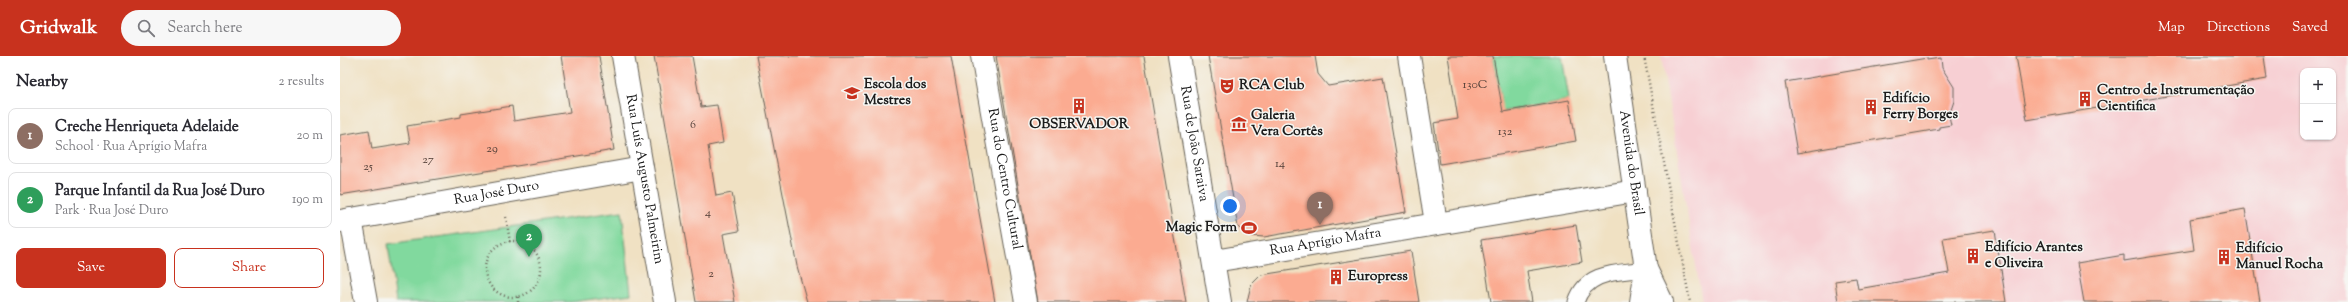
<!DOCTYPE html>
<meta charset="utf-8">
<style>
body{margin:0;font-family:"Sorts Mill Goudy",serif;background:#f7f7f7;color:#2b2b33}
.controls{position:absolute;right:12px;top:12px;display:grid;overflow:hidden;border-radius:8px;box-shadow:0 1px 3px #0004}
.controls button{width:36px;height:36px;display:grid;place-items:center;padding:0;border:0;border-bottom:1px solid #e1e1e2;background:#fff;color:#2b2b33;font:20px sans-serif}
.you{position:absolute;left:890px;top:150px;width:14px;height:14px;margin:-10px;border:3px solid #fff;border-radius:50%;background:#1a73e8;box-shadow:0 0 0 6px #1a73e833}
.badge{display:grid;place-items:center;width:26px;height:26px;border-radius:50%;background:#c8321e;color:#fff;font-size:13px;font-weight:700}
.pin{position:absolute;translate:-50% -33px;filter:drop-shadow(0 1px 2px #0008)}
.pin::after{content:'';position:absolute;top:21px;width:14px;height:12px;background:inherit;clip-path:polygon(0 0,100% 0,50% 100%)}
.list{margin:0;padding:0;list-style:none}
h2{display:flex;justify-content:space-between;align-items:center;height:52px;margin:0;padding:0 16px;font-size:17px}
h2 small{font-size:13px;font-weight:400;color:#7c7c81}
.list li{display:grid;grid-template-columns:26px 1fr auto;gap:12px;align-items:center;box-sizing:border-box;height:56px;margin:0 8px 8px;padding:0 8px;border:1px solid #e1e1e2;border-radius:8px}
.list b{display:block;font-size:15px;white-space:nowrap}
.list p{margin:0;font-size:13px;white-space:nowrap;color:#7c7c81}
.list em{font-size:13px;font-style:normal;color:#7c7c81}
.actions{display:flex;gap:8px;padding:12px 16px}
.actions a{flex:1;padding:9px 0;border:1px solid #c8321e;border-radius:8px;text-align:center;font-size:14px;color:#c8321e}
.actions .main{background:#c8321e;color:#fff}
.icon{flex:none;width:22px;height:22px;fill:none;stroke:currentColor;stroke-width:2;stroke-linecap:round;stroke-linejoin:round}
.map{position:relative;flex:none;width:2008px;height:246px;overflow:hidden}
header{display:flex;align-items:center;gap:24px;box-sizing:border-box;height:56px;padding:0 20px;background:#c8321e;color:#fff}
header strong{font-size:19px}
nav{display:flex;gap:22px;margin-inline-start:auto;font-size:14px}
.search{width:280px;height:36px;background:#f7f7f7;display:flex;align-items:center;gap:10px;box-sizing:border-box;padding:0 14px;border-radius:22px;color:#7c7c81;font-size:15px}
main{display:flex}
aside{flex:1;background:#fff}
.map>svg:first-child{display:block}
</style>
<header>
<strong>Gridwalk</strong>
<div class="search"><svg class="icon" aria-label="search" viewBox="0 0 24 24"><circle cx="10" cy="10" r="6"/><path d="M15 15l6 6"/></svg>Search here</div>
<nav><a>Map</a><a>Directions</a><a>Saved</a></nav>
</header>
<main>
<aside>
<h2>Nearby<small>2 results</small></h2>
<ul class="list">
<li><span class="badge" style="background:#8d6e63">1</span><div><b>Creche Henriqueta Adelaide</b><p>School · Rua Aprígio Mafra</p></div><em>20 m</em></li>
<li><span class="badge" style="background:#2e9e5b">2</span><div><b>Parque Infantil da Rua José Duro</b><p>Park · Rua José Duro</p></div><em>190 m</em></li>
</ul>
<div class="actions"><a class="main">Save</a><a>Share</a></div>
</aside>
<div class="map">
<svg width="2008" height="246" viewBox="0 0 2008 246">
<rect width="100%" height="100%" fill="#f6f6f2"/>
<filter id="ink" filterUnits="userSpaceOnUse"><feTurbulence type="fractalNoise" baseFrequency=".025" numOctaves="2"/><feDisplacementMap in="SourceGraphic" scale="8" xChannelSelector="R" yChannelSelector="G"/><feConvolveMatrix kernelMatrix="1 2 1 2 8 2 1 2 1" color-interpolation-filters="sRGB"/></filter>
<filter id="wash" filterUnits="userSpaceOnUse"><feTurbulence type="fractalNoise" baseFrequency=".012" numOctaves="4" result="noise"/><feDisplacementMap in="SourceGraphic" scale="16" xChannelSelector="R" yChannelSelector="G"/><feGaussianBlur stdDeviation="0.9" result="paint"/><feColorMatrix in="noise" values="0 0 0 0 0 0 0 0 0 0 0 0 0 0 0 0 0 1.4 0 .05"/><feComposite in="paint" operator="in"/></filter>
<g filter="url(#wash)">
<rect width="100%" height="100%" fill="#f0e1c3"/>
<path fill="#f7cfd3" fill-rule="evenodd" d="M1321 0H2008V246H1362ZM1963 15H1993V81H1963Z"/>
<path fill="#81d99e" stroke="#4e7a5d" d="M1153 0H1222L1229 44 1154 57 1161 47Z
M282 155 291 238 231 246H56L48 188Z"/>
<g id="blocks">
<path fill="#fbab91" d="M221 0H259L274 94 0 139V79L29 74 32 93 70 87 67 70 121 61V58L172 50 174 65 230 56Z
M314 0H352L361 51 377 49 383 87 368 90 376 140 392 137 399 175 383 178 395 246H356Z
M416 0H611L655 246H467L457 210Z
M656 0H804L846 246H698Z
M868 0H975L978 18 988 30 1043 21 1066 156 924 181 912 180 902 175 898 171Z
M1108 0H1153L1163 56 1229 44 1236 85 1100 108 1094 67 1118 63Z
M1676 0H1924L1927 23 1687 64Z
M1587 2V4L1601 2 1602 12 1614 31V45L1609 60 1611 69 1599 71V73L1457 97 1445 26Z
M1905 153 1920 246H1744L1737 207 1784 199V205L1854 194 1850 163Z
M1236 169 1242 206 1187 215 1192 246H1151L1141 184Z
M1655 174 1666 246H1498L1495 225 1516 222 1518 233 1609 217 1603 182Z
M1071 195 1079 246H907L911 229 921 219Z"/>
</g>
</g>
<g filter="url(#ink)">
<use href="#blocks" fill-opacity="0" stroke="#666156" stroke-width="1"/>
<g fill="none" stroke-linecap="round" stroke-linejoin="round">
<defs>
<path id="lane" d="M1236 246C1247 214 1278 217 1306 213"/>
<g id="street">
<path id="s1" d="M283 0 325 246"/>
<path id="s2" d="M642 0 686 246"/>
<path id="s3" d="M839 0 880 246"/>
<path d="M1069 0 1096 167"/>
<path d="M11 163 26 246"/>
<path id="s4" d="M0 165 302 112"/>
<path id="s5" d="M874 205 1295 135"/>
</g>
<g id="secondary">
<path id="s6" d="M1275 0 1306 213 1322 246"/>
<path d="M1301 246 1306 213"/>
</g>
</defs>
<use href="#lane" stroke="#666156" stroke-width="17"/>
<use href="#street" stroke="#666156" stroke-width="24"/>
<use href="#secondary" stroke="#666156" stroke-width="24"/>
<path stroke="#666156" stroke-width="2.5" stroke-dasharray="1 3" stroke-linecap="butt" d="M1304 0 1350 246
M166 161 170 186
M145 213a28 28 0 1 1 56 0a28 28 0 1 1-56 0Z
M178 241V246"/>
<use href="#lane" stroke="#fff" stroke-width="15"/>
<use href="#street" stroke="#fff" stroke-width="22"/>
<use href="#secondary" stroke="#fff" stroke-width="22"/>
</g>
</g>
<defs>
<symbol id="theatre-bare" viewBox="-9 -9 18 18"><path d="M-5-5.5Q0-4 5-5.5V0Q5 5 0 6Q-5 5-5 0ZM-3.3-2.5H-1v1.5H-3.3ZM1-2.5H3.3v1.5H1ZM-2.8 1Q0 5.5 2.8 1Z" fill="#c8321e" stroke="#f6f6f2" stroke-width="2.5" paint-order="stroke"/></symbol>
<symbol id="school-bare" viewBox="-9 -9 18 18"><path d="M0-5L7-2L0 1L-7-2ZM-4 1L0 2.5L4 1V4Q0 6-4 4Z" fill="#c8321e" stroke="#f6f6f2" stroke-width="2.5" paint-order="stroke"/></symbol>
<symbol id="building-bare" viewBox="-9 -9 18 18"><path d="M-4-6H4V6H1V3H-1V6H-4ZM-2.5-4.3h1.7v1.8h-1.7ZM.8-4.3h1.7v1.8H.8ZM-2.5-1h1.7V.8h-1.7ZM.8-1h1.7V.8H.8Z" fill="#c8321e" stroke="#f6f6f2" stroke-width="2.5" paint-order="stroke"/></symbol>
<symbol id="museum-bare" viewBox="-9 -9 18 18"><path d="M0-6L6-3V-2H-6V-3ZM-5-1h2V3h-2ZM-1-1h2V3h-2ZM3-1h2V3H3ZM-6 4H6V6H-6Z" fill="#c8321e" stroke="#f6f6f2" stroke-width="2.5" paint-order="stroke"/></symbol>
<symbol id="stadium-bare" viewBox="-9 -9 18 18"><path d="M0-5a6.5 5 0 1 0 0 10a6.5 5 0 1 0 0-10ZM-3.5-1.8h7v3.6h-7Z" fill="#c8321e" stroke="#f6f6f2" stroke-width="2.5" paint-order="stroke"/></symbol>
</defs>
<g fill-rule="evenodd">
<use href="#theatre-bare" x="876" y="19" width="22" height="22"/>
<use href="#school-bare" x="501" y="26" width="22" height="22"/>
<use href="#building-bare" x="1734" y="32" width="22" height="22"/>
<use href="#building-bare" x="728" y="39" width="22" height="22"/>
<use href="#building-bare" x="1520" y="40" width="22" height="22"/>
<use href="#museum-bare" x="888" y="57" width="22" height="22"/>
<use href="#stadium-bare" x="898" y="161" width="22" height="22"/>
<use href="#building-bare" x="1622" y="189" width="22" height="22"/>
<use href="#building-bare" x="1873" y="190" width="22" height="22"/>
<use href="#building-bare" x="985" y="210" width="22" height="22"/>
</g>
<g text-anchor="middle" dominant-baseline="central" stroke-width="3" stroke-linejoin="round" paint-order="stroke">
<g font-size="12" fill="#544039">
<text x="1135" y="29">130C</text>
<text x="353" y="69">6</text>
<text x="1165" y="76">132</text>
<text x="152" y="93">29</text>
<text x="88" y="104">27</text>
<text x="940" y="108">14</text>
<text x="28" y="111">25</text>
<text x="368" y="157">4</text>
<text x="371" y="218">2</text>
</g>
<g font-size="14" font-weight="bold" fill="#1c1c1c" stroke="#f6f6f2" text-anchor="start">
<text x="524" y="29">Escola dos<tspan x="524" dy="16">Mestres</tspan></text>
<text x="899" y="30">RCA Club</text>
<text x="1757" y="35">Centro de Instrumentação<tspan x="1757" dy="16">Cientifica</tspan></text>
<text x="1543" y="43">Edifício<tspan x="1543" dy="16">Ferry Borges</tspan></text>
<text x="911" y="60">Galeria<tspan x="911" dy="16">Vera Cortês</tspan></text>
<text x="739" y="69" text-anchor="middle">OBSERVADOR</text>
<text x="897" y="172" text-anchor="end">Magic Form</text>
<text x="1645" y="192">Edifício Arantes<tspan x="1645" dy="16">e Oliveira</tspan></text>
<text x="1896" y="193">Edifício<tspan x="1896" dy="16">Manuel Rocha</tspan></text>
<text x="1008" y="221">Europress</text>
</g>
<g font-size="14" fill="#1c1c1c" stroke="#f6f6f2">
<text stroke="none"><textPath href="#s3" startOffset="89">Rua de João Saraiva</textPath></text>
<text stroke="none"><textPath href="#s6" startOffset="108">Avenida do Brasil</textPath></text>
<text stroke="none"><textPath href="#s1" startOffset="125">Rua Luís Augusto Palmeirim</textPath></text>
<text stroke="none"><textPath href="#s2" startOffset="125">Rua do Centro Cultural</textPath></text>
<text stroke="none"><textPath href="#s4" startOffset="159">Rua José Duro</textPath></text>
<text stroke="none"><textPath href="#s5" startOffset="113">Rua Aprígio Mafra</textPath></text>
</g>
</g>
</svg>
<div class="controls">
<button>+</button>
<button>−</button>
</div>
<div class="you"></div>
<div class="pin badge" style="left:980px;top:169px;background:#8d6e63">1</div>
<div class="pin badge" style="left:189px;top:201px;background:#2e9e5b">2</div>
</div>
</main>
